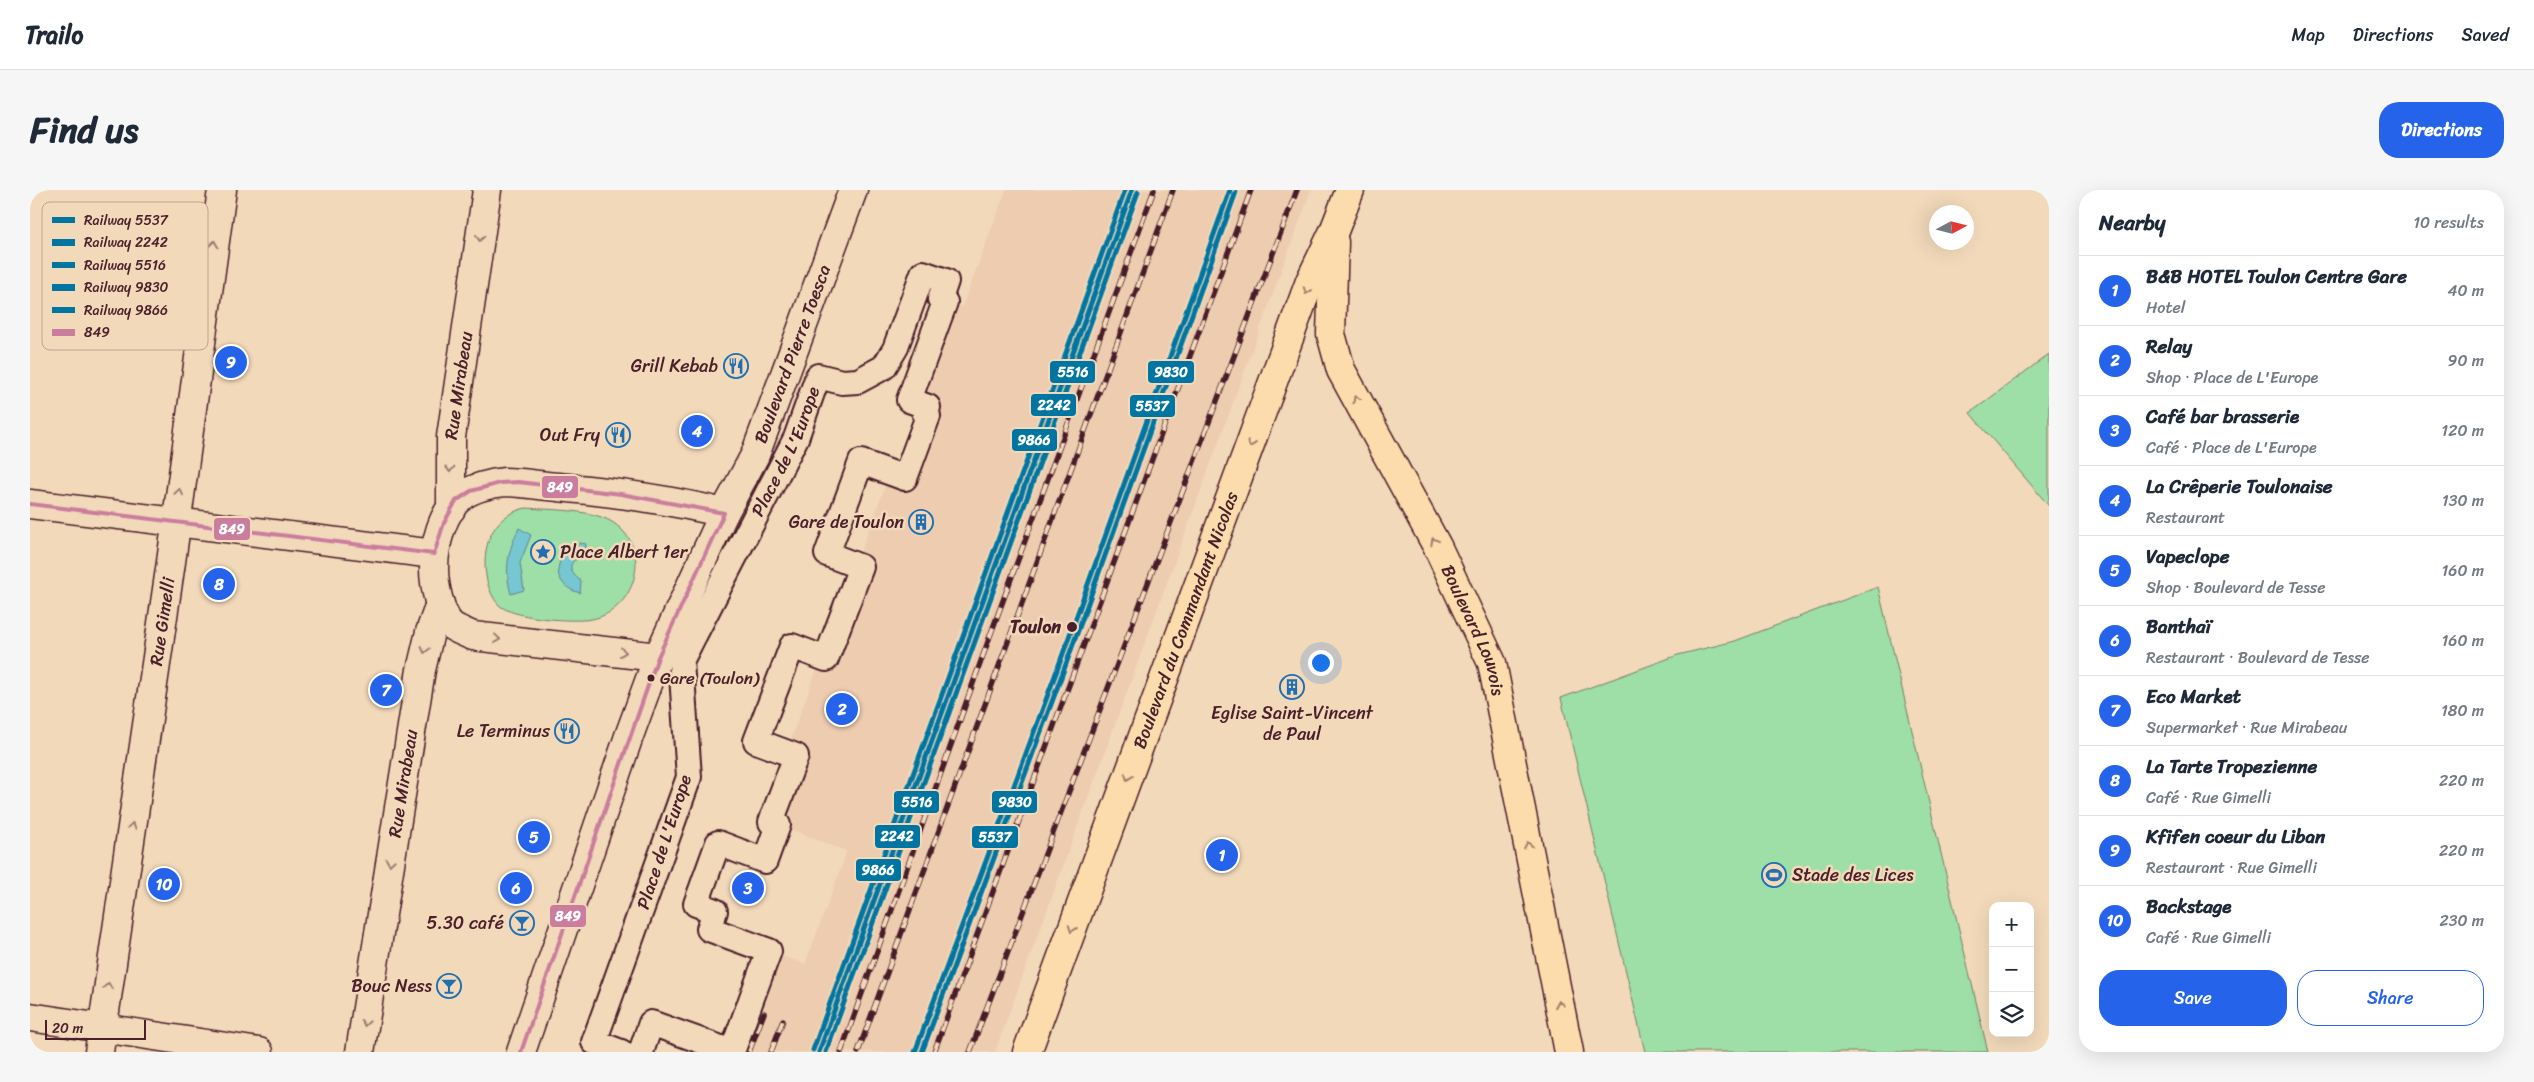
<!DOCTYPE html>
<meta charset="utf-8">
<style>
body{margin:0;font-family:Sriracha,sans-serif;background:#f6f6f7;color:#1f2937}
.controls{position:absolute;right:15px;bottom:15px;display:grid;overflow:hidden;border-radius:10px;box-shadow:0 5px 20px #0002}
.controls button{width:45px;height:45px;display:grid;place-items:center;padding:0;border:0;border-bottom:1px solid #e0e1e3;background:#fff;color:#1f2937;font:25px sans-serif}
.compass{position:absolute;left:1899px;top:15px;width:45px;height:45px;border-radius:50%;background:#fff;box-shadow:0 5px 20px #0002;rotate:83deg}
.scale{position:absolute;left:15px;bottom:12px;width:101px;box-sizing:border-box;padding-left:5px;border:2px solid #4a1f2b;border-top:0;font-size:14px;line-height:18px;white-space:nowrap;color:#4a1f2b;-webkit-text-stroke:4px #f2d9ba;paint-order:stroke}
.you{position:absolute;left:1290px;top:472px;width:18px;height:18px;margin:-12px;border:4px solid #fff;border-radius:50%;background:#1a73e8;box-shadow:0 0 0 8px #1a73e833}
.badge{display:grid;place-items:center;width:32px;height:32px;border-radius:50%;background:#2563eb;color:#fff;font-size:16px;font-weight:700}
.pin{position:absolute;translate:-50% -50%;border:2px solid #fff;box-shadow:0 1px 5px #0006}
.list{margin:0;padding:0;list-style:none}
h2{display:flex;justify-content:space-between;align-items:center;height:65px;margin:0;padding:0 20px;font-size:21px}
h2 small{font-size:16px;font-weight:400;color:#747a83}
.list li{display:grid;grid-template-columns:32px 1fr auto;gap:15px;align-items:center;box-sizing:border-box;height:70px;padding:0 20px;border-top:1px solid #e0e1e3}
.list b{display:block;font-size:19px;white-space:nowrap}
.list p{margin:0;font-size:16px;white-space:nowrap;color:#747a83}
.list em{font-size:16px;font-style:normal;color:#747a83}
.actions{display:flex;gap:10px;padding:15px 20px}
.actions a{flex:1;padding:11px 0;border:1px solid #2563eb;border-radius:20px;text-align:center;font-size:18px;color:#2563eb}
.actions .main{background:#2563eb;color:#fff}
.icon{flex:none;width:28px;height:28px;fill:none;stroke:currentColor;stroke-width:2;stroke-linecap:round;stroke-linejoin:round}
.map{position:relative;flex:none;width:2019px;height:862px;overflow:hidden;border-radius:20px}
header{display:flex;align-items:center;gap:30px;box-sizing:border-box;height:70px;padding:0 25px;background:#fff;border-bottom:1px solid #e0e1e3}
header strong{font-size:24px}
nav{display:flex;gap:28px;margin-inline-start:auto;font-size:18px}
.intro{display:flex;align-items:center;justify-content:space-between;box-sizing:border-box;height:120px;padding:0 30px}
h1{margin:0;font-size:35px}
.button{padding:12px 22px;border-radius:20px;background:#2563eb;color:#fff;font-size:18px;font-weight:700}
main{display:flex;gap:30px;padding:0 30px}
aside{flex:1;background:#fff;border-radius:20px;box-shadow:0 5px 20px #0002}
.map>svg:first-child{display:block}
</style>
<header>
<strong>Trailo</strong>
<nav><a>Map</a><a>Directions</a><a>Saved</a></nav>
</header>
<div class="intro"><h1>Find us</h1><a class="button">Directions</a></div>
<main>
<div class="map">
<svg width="2019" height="862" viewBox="0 0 2019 862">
<rect width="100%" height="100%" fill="#f2d9ba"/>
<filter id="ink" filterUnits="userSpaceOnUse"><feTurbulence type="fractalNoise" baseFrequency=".02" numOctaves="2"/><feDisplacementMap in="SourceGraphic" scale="10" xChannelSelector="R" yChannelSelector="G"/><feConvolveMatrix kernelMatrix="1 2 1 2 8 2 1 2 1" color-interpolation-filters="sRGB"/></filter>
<g filter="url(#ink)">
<path fill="#eeccb0" d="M976 0H1281L965 862H702L739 761 775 774 814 670 816 661 741 632 756 562 860 283 874 288 898 226 879 210 915 112 932 117Z"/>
<path fill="#9edea7" stroke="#747e69" d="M2019 164V316L1940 223Z
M496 318C521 320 565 319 585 334 626 363 602 429 553 430 533 431 483 428 469 415 463 409 459 399 457 391 450 359 461 325 496 318Z
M1848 397 1958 862H1615L1531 508 1648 465 1705 451Z"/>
<path fill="#76c7d1" stroke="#64848f" d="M489 338 501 345 490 373 494 400 481 404C474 380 478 360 489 338Z
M550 353 556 354 555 367C536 369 538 382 551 391L550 403C519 395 523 364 550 353Z"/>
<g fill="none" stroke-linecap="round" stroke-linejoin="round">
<defs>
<g id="pedestrian">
<path id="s1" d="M591 862 564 852 659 587 651 471 766 248 788 186 812 192 828 191 854 177 865 159 893 83 916 91 910 109 915 112 879 210 898 217 895 225 898 226 875 288 831 272 797 364 831 377 796 469 762 456 726 551 766 566 741 632 748 635 735 671 688 653 666 714 685 721 679 739 739 761 702 862"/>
<path d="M611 862 621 833 702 862"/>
</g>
<g id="minor">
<path id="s2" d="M421 319V247L457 0"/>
<path d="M0 827 229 862"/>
<path id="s3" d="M69 862 141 372 192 0"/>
<path id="s4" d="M330 862 391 480 400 442 410 414"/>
</g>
<g id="tertiary">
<path d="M0 314 404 364"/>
<path d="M628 467 443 446C436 443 428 440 422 436 410 426 404 394 404 379 404 356 412 321 432 306 442 298 462 293 475 292 492 292 511 296 528 297 584 302 640 310 694 323"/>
<path id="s5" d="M491 862 599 546 628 467 694 323 725 265 823 0"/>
</g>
<g id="primary">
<path id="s6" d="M1304 52 1301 144 1311 180 1408 358 1462 473 1539 862"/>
<path id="s7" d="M997 862 1280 91 1304 41 1320 0"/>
</g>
</defs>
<use href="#pedestrian" stroke="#4a1f2b" stroke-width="28"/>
<use href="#minor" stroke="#4a1f2b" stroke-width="31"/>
<use href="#tertiary" stroke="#4a1f2b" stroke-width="31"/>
<use href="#primary" stroke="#4a1f2b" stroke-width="31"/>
<use href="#pedestrian" stroke="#f2d9ba" stroke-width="24"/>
<use href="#minor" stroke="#f2d9ba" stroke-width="28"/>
<use href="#tertiary" stroke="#f2d9ba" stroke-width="28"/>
<use href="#primary" stroke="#fcdcac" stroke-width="28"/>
<defs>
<path id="rail" d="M719 862 734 823
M741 862 753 830
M811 862 960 446 1124 0
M828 862 1143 0
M904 862 1221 0
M940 862 1267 0"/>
</defs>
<use href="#rail" stroke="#4a1f2b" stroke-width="5.5"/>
<use href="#rail" stroke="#f2d9ba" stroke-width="4" stroke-dasharray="11" stroke-linecap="butt"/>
<defs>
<path id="bus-1" d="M0 314 404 364
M404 364 414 333 426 311 441 301 470 293 488 292 591 304 694 323
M491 862 628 467 694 323"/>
</defs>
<use href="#bus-1" stroke="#f2d9ba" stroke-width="8"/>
<use href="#bus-1" stroke="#ca7d9c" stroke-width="4"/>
<defs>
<path id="rail-1" d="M885 862 1030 472 1200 0"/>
<path id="rail-2" d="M789 862 1102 0"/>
<path id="rail-3" d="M796 862 1108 2"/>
<path id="rail-4" d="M892 862 1036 474 1206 2"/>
<path id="rail-5" d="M783 860 1095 0"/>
</defs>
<use href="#rail-1" stroke="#f2d9ba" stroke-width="9"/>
<use href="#rail-2" stroke="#f2d9ba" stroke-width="9"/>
<use href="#rail-3" stroke="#f2d9ba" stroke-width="9"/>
<use href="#rail-4" stroke="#f2d9ba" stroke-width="9"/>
<use href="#rail-5" stroke="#f2d9ba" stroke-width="9"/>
<use href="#rail-1" stroke="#0075a1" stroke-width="5"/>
<use href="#rail-2" stroke="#0075a1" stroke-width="5"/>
<use href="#rail-3" stroke="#0075a1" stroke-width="5"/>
<use href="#rail-4" stroke="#0075a1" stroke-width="5"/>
<use href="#rail-5" stroke="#0075a1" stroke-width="5"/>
</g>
<defs><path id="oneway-chevron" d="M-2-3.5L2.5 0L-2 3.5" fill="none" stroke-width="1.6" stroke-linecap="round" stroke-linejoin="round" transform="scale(1.25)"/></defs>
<g stroke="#9e7c72">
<use href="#oneway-chevron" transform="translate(450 48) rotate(98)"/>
<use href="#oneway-chevron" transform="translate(184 54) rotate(-82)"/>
<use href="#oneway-chevron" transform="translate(420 279) rotate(92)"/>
<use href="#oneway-chevron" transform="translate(149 302) rotate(-82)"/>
<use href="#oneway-chevron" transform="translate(467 449) rotate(6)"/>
<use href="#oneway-chevron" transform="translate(395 460) rotate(103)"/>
<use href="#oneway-chevron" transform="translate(593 462) rotate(7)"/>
<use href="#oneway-chevron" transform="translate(102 636) rotate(-82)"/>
<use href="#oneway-chevron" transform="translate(360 672) rotate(99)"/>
<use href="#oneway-chevron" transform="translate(78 796) rotate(-82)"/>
<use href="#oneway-chevron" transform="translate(335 833) rotate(99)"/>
</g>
<g stroke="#a37e6c">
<use href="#oneway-chevron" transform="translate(1277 101) rotate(110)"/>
<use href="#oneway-chevron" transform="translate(1326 209) rotate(-119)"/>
<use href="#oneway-chevron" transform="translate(1221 254) rotate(110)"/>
<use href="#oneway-chevron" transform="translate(1404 351) rotate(-118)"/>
<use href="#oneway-chevron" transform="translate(1098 587) rotate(110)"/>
<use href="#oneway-chevron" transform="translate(1498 655) rotate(-101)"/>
<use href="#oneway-chevron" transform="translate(1042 739) rotate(110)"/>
<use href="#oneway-chevron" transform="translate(1529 814) rotate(-101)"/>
</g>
</g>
<defs>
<symbol id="restaurant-ring" viewBox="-11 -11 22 22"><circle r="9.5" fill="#f2d9ba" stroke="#1f6fb2" stroke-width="1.5"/><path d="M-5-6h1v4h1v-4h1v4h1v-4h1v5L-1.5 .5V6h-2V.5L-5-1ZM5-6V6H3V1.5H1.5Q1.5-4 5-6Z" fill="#1f6fb2"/></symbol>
<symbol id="building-ring" viewBox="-11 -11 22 22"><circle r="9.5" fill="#f2d9ba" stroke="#1f6fb2" stroke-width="1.5"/><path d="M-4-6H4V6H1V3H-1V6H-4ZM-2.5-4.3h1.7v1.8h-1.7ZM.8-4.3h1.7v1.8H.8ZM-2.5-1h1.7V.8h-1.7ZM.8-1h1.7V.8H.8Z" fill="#1f6fb2"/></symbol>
<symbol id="sight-ring" viewBox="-11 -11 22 22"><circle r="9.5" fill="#f2d9ba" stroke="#1f6fb2" stroke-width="1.5"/><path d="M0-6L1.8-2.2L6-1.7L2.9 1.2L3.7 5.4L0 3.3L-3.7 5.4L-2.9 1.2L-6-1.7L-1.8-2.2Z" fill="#1f6fb2"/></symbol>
<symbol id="stadium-ring" viewBox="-11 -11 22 22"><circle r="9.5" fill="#f2d9ba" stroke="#1f6fb2" stroke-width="1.5"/><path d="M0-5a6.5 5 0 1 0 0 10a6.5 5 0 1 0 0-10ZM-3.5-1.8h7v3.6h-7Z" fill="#1f6fb2"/></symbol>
<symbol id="bar-ring" viewBox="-11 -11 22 22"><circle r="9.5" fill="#f2d9ba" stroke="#1f6fb2" stroke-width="1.5"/><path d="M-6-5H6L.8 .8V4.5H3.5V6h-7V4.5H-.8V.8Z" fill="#1f6fb2"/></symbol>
</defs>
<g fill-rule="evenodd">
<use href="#restaurant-ring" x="692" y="162" width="28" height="28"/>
<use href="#restaurant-ring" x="574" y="231" width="28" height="28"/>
<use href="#building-ring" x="877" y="318" width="28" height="28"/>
<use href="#sight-ring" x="499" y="348" width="28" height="28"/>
<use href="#building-ring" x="1248" y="483" width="28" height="28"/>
<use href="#restaurant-ring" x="523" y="527" width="28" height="28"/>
<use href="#stadium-ring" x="1730" y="671" width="28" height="28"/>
<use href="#bar-ring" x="478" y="719" width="28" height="28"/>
<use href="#bar-ring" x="405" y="782" width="28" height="28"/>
</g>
<g fill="#4a1f2b" stroke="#f2d9ba" stroke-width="2">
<circle cx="1042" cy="437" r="6"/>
<circle cx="621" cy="488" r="4.5"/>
</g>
<g text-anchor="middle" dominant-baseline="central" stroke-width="5" stroke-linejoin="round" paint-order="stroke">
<g font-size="17" fill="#4a1f2b" stroke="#f2d9ba" text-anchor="start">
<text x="630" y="488">Gare (Toulon)</text>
</g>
<g font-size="18" fill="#4a1f2b" stroke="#f2d9ba">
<text stroke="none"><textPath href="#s5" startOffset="750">Boulevard Pierre Toesca</textPath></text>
<text stroke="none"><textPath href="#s2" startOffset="124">Rue Mirabeau</textPath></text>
<text stroke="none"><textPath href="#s1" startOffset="661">Place de L'Europe</textPath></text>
<text stroke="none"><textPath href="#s7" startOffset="460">Boulevard du Commandant Nicolas</textPath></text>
<text stroke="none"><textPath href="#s3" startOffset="435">Rue Gimelli</textPath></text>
<text stroke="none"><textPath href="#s6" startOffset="422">Boulevard Louvois</textPath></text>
<text stroke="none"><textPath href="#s4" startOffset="272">Rue Mirabeau</textPath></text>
<text transform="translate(634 652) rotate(-72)">Place de L'Europe</text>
</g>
<g font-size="18" fill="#4a1f2b" stroke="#f2d9ba" text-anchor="end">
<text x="688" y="176">Grill Kebab</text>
<text x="570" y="245">Out Fry</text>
<text x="874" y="332">Gare de Toulon</text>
<text x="530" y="362" text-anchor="start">Place Albert 1er</text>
<text x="1262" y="523" text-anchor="middle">Eglise Saint-Vincent<tspan x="1262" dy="21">de Paul</tspan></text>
<text x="520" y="541">Le Terminus</text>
<text x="1762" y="685" text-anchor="start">Stade des Lices</text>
<text x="474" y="733">5.30 café</text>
<text x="402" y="796">Bouc Ness</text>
</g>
<g font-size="18" font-weight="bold" fill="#4a1f2b" stroke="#f2d9ba" text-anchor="end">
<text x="1031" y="437">Toulon</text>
</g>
</g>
<rect x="12" y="12" width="166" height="148" rx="8" fill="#f2d9ba" stroke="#c0a18f" stroke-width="1"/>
<rect x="22" y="27" width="23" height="6" fill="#0075a1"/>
<rect x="22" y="49" width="23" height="7" fill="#0075a1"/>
<rect x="22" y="72" width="23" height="6" fill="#0075a1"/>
<rect x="22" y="94" width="23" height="7" fill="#0075a1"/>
<rect x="22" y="117" width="23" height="6" fill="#0075a1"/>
<rect x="22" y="139" width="23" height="7" fill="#ca7d9c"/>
<g font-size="14" fill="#4a1f2b">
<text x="54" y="35">Railway 5537</text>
<text x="54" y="57">Railway 2242</text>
<text x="54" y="80">Railway 5516</text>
<text x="54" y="102">Railway 9830</text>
<text x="54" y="125">Railway 9866</text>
<text x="54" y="147">849</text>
</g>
<g stroke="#f2d9ba" stroke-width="2">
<rect x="1019" y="170" width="47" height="24" rx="5" fill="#0075a1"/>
<rect x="1117" y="170" width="48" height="24" rx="5" fill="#0075a1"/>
<rect x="1000" y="203" width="47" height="24" rx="5" fill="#0075a1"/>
<rect x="1099" y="204" width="47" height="24" rx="5" fill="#0075a1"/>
<rect x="981" y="238" width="47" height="24" rx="5" fill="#0075a1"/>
<rect x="511" y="285" width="38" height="24" rx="5" fill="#ca7d9c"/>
<rect x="183" y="327" width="38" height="24" rx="5" fill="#ca7d9c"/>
<rect x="863" y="600" width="47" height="24" rx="5" fill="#0075a1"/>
<rect x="961" y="600" width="47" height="24" rx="5" fill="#0075a1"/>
<rect x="844" y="634" width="47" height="25" rx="5" fill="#0075a1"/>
<rect x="941" y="635" width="48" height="24" rx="5" fill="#0075a1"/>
<rect x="825" y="668" width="47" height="24" rx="5" fill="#0075a1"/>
<rect x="519" y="714" width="38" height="24" rx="5" fill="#ca7d9c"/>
</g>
<g font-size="14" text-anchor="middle" font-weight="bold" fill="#fff">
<text x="1043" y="187">5516</text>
<text x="1141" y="187">9830</text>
<text x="1024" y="220">2242</text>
<text x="1122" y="221">5537</text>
<text x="1004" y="255">9866</text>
<text x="530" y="302">849</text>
<text x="202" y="344">849</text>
<text x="887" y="617">5516</text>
<text x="985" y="617">9830</text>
<text x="867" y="651">2242</text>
<text x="965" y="652">5537</text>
<text x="848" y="685">9866</text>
<text x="538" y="731">849</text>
</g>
</svg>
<div class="controls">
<button>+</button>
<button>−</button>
<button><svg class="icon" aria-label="layers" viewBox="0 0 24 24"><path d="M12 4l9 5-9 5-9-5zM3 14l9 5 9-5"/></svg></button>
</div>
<svg class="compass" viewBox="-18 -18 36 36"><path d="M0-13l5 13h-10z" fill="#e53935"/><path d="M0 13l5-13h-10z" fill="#747a83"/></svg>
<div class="scale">20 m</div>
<div class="you"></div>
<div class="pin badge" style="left:1192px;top:665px">1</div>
<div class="pin badge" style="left:812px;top:519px">2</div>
<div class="pin badge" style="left:718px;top:698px">3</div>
<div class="pin badge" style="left:667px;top:241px">4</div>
<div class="pin badge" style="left:504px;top:647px">5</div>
<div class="pin badge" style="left:486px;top:698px">6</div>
<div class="pin badge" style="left:356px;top:500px">7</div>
<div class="pin badge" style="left:189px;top:394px">8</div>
<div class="pin badge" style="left:201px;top:172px">9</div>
<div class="pin badge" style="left:134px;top:694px">10</div>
</div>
<aside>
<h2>Nearby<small>10 results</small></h2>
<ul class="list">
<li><span class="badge">1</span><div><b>B&amp;B HOTEL Toulon Centre Gare</b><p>Hotel</p></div><em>40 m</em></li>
<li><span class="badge">2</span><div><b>Relay</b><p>Shop · Place de L'Europe</p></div><em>90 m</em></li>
<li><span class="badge">3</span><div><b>Café bar brasserie</b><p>Café · Place de L'Europe</p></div><em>120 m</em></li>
<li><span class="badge">4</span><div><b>La Crêperie Toulonaise</b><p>Restaurant</p></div><em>130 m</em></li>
<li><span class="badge">5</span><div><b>Vapeclope</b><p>Shop · Boulevard de Tesse</p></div><em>160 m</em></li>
<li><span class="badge">6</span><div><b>Banthaï</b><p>Restaurant · Boulevard de Tesse</p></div><em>160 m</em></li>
<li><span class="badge">7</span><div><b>Eco Market</b><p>Supermarket · Rue Mirabeau</p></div><em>180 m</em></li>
<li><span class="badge">8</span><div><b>La Tarte Tropezienne</b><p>Café · Rue Gimelli</p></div><em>220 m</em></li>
<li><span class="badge">9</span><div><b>Kfifen coeur du Liban</b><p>Restaurant · Rue Gimelli</p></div><em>220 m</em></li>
<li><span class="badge">10</span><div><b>Backstage</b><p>Café · Rue Gimelli</p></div><em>230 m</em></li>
</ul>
<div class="actions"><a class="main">Save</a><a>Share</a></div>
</aside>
</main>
